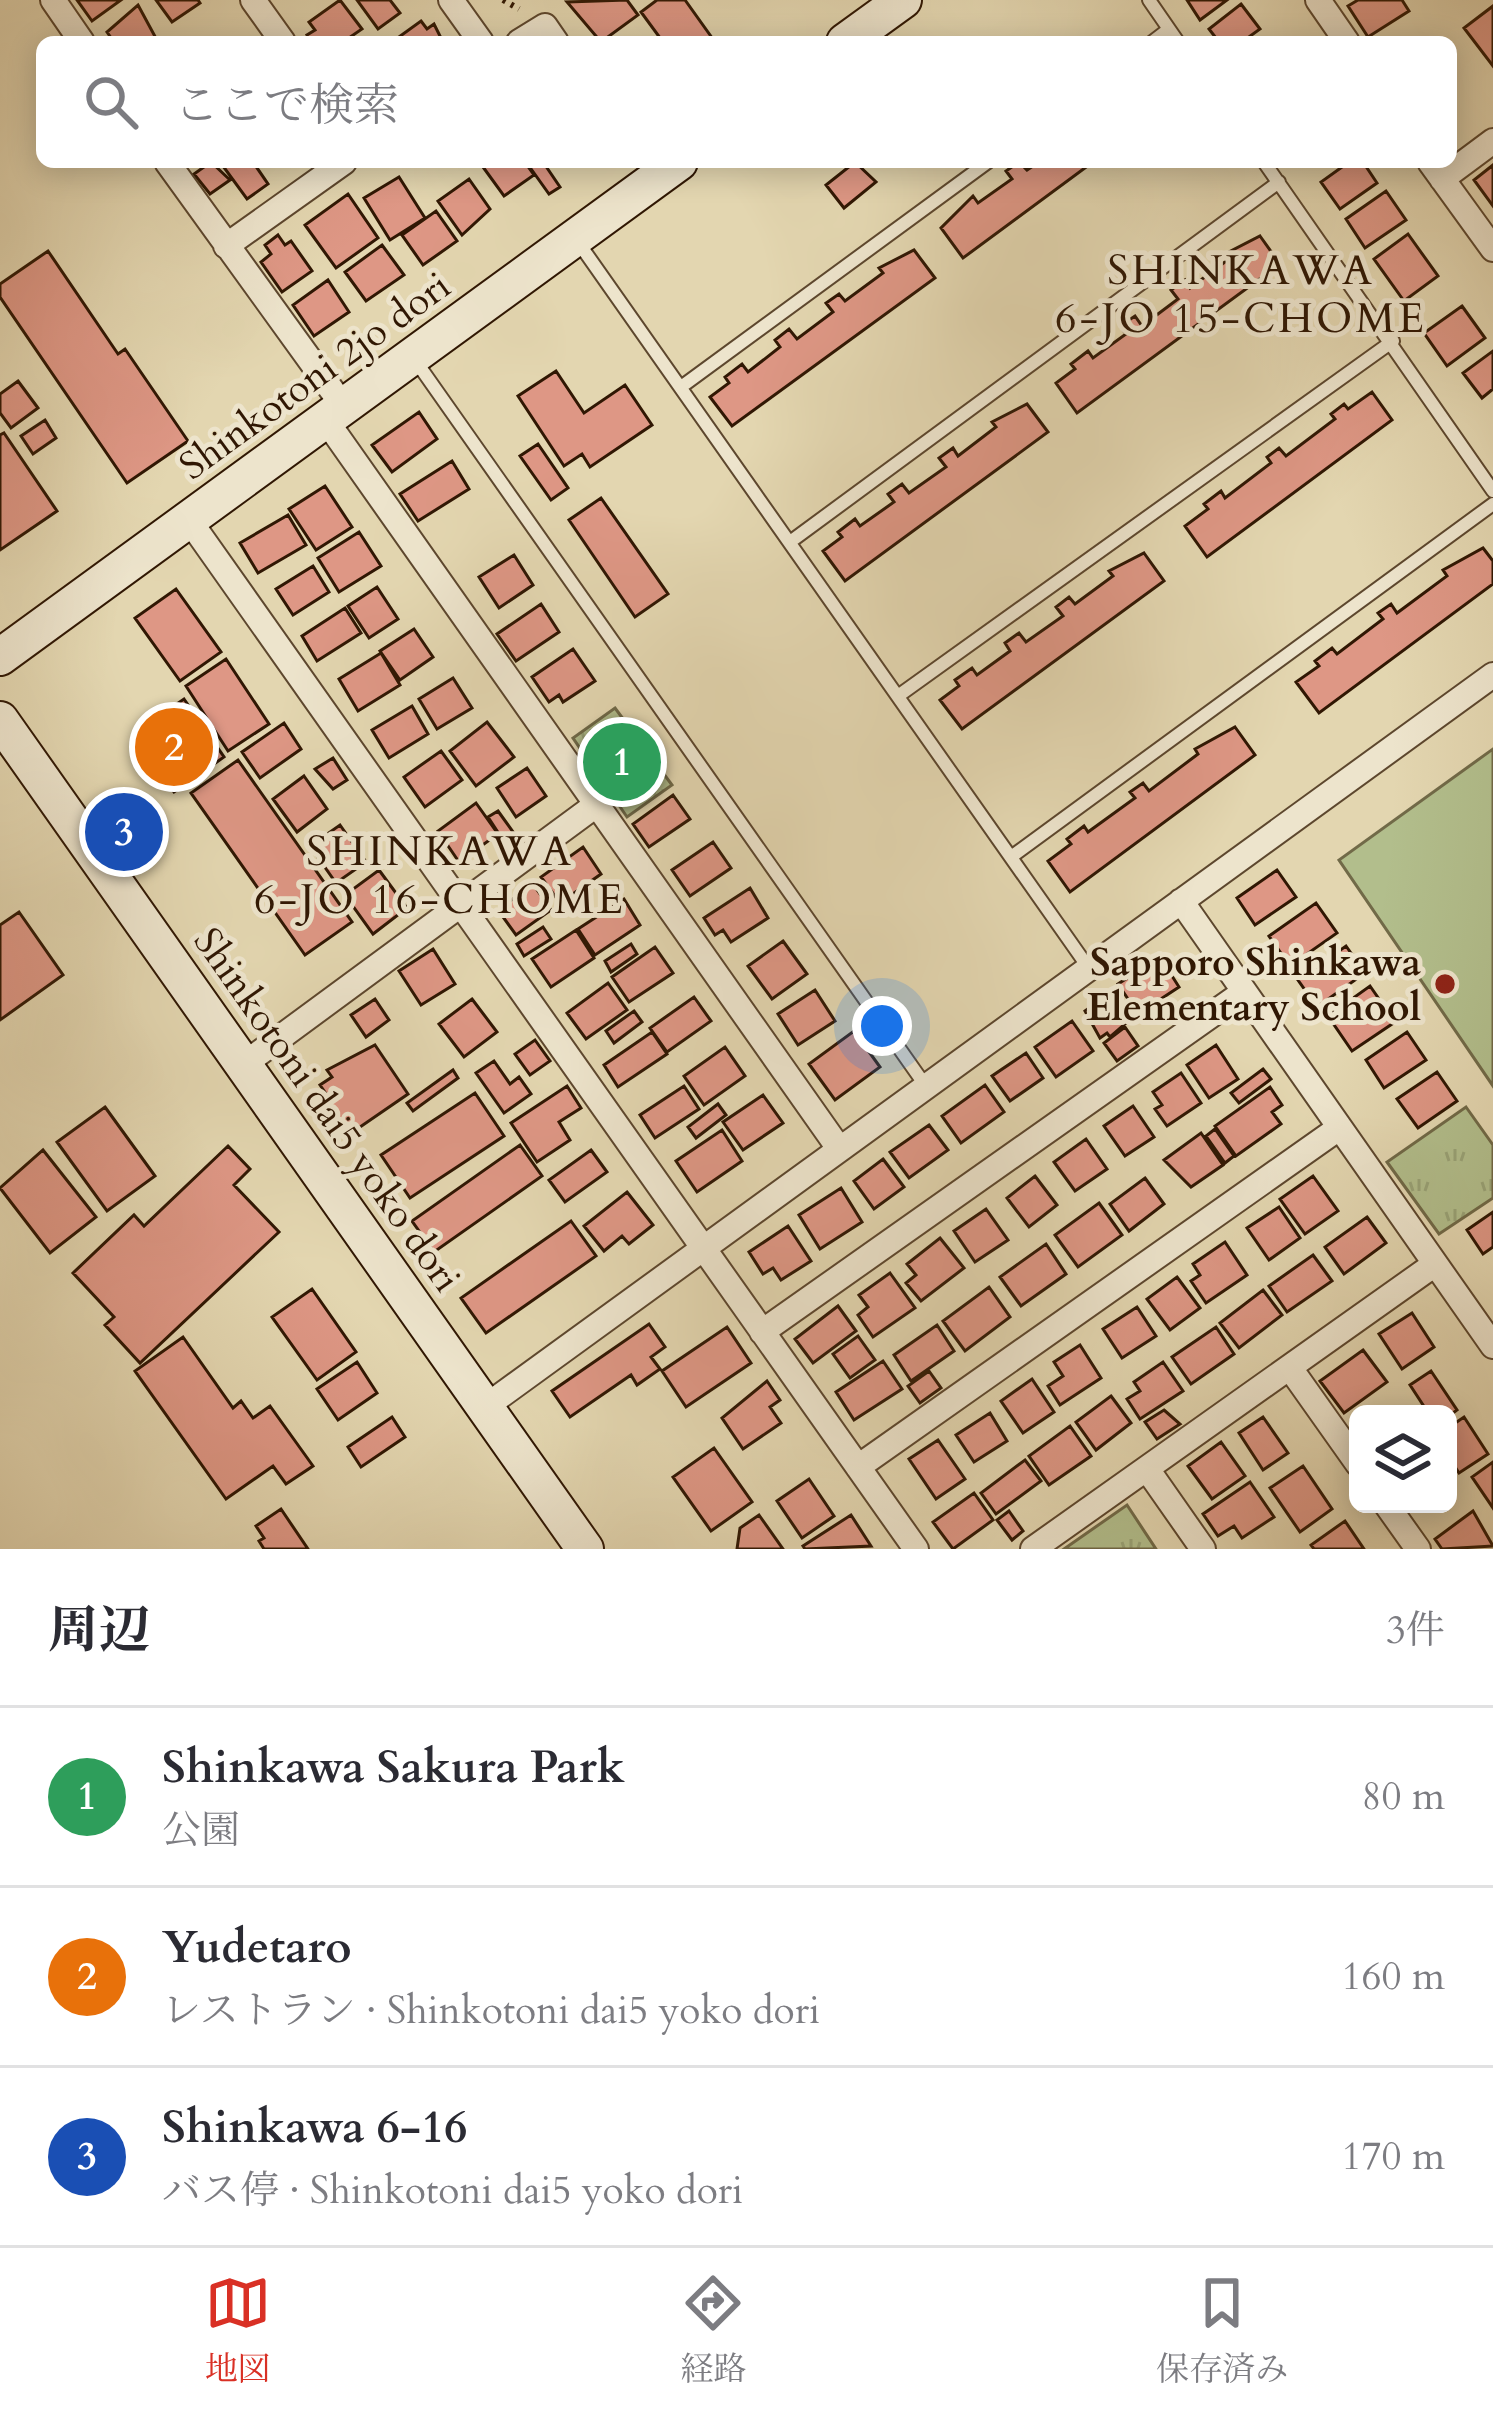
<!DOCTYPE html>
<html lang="ja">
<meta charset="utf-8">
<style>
body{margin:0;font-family:Cardo,"Noto Serif JP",serif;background:#f2f2f3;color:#2b2b33}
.controls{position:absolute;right:36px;bottom:36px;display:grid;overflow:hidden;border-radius:18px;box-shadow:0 6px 30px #0003}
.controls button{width:108px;height:108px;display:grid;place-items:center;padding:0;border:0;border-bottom:3px solid #e1e1e2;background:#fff;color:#2b2b33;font:60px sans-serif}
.you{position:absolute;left:882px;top:1026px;width:42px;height:42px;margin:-30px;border:9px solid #fff;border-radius:50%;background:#1a73e8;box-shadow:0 0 0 18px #1a73e833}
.badge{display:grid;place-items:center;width:78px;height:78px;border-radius:50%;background:#d93025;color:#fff;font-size:39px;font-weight:700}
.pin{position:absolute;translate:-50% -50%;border:6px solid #fff;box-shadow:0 3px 12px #0006}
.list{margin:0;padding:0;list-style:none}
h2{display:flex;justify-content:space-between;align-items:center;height:156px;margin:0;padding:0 48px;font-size:51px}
h2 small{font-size:39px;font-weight:400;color:#7c7c81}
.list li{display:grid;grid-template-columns:78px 1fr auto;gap:36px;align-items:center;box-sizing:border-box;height:180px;padding:0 48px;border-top:3px solid #e1e1e2}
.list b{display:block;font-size:45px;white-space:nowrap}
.list p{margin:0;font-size:39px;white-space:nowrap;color:#7c7c81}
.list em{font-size:39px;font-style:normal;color:#7c7c81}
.icon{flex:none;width:66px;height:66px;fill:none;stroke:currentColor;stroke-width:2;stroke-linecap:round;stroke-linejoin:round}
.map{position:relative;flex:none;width:1493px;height:1549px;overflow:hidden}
.search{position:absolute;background:#fff;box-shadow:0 6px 30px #0003;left:36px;right:36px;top:36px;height:132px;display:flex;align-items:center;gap:30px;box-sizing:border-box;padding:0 42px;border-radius:18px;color:#7c7c81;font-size:45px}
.sheet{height:696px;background:#fff}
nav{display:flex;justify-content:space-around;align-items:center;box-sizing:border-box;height:168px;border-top:3px solid #e1e1e2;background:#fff;font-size:33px;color:#7c7c81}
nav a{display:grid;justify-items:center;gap:6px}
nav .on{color:#d93025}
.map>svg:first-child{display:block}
</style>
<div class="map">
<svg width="1493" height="1549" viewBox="0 0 1493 1549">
<defs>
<pattern id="park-tufts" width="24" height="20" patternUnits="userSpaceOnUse" patternTransform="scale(3)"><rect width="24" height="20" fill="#b2be8c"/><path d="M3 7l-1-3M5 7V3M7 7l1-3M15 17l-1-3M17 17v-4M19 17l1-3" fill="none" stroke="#99a377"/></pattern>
</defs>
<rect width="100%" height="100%" fill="#e3d6b0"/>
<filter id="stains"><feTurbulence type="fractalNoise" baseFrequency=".00167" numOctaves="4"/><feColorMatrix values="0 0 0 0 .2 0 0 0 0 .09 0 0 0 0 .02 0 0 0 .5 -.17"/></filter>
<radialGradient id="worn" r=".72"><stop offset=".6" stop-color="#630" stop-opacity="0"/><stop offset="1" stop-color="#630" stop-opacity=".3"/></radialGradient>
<path fill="url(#park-tufts)" stroke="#716a48" stroke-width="3" d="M615 708 672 785 627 817 573 738Z
M1466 1107 1493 1145V1198L1439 1234 1387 1162Z
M1127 1505 1156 1549H1064Z"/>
<path fill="#b2be8c" stroke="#716a48" stroke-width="3" d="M1493 749V1086L1339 860Z"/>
<path fill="#de9785" stroke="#301703" stroke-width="3" d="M77 0H121L92 21Z
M156 0H198L200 3 172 22Z
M340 0 362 29 343 42H312L307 35 315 30 309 22Z
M357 0H390L400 13 378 29Z
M627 0 638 15 601 42 567 2Z
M657 0H685L715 42H663L641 12Z
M1187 0H1227L1200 20Z
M1358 0H1402L1409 11 1368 37 1348 6Z
M1241 4 1260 29 1242 42H1219L1209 29Z
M138 5 158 42H114L107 32Z
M1493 6V66L1464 28Z
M421 21 427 29 434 24 443 42H392Z
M211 162 230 180 210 194 194 174Z
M220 162H253L268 184 247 199Z
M490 162H531L527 165 534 175 504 196 483 167Z
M535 162H543L560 187 549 194 529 166Z
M855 162 876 182 844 208 826 185Z
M1019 162 1027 170 1039 162H1093L963 258 941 228 973 196 978 203 1012 179 1006 171Z
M1349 162H1363L1377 183 1340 209 1321 182Z
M1493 165V206L1474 180Z
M399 177 425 218 390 240 364 198Z
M469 179 490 209 462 235 438 201Z
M1386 191 1406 220 1365 248 1346 219Z
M348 194 378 238 336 268 305 225Z
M436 211 457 241 423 265 402 235Z
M1408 234 1438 276 1404 301 1374 259Z
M278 235 285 245 291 241 312 271 282 292 261 262 271 254 265 245Z
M1260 236 1280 264 1077 413 1056 383 1075 369 1071 364 1088 351 1093 358 1126 334 1120 326 1135 316 1142 326 1178 299 1171 290 1185 280 1190 288 1229 259 1225 254Z
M382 245 404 275 366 301 345 272Z
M914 250 935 278 732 426 710 397 729 383 725 377 742 364 748 372 780 347 775 340 789 329 797 339 833 312 826 303 839 294 845 301 883 273 879 268Z
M48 251 118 354 125 349 188 441 127 483 0 297V284Z
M328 280 349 312 314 336 293 305Z
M1462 306 1485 338 1447 366 1424 333Z
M1493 351V389L1482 398 1463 373Z
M556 371 584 413 625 385 652 425 590 467 582 454 564 466 518 396Z
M18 381 38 408 11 428 0 413V394Z
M1372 392 1392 420 1207 557 1185 526 1208 509 1204 504 1221 491 1225 498 1271 463 1267 457 1279 448 1286 456 1335 419 1331 414 1344 404 1348 409Z
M1027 404 1048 432 845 581 823 551 842 537 838 532 855 519 860 526 894 502 888 494 902 484 909 493 946 467 939 458 953 448 958 456 996 427 992 422Z
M419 412 437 439 392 472 372 445Z
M45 420 56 438 33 454 21 436Z
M4 433 57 511 0 550V435Z
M538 444 568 488 551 500 520 456Z
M452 461 469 489 418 521 400 494Z
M325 486 352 527 316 550 289 509Z
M601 498 668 594 635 617 569 520Z
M288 515 306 545 258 573 240 543Z
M359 532 381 566 339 592 318 558Z
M1483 548 1493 561V584L1319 713 1296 682 1319 666 1315 661 1332 648 1337 654 1383 619 1378 613 1391 604 1397 613 1447 576 1443 570Z
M1144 553 1164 581 962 729 940 700 959 686 955 680 972 668 977 675 1010 651 1005 643 1019 633 1026 642 1063 616 1056 607 1069 597 1075 604 1113 576 1109 571Z
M514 555 533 585 499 608 479 577Z
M313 566 329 592 293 615 276 589Z
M377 587 398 619 369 638 348 606Z
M176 589 221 652 180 681 135 618Z
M541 604 559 632 516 661 497 634Z
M345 608 361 633 317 661 302 636Z
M414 629 433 657 400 680 380 651Z
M573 649 595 681 563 702 559 695 549 702 532 677Z
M381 653 400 685 358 711 339 679Z
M226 659 269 724 228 751 186 686Z
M453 678 472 708 437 729 419 699Z
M184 699 224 757 174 792 133 734Z
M412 706 428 734 389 758 372 730Z
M487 722 514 757 476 786 450 751Z
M284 723 301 749 260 778 242 752Z
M1235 727 1255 755 1070 892 1048 861 1071 844 1067 839 1084 826 1088 832 1135 798 1130 792 1143 783 1149 791 1198 754 1195 749Z
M441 751 462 780 425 807 404 777Z
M333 758 347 780 333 789 315 769Z
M238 760 352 922 305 955 191 793Z
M527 768 546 796 516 817 497 788Z
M304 776 327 809 297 832 273 799Z
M673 795 690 819 649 847 633 824Z
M476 803 498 834 459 862 438 831Z
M498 811 516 836 505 843 488 817Z
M340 825 366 862 336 883 310 846Z
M713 842 731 868 690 896 672 870Z
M583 847 601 874 560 903 541 877Z
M379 870 407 908 373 934 345 895Z
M1277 870 1296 897 1255 925 1237 898Z
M533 884 551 910 516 935 498 910Z
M750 888 768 918 731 942 723 930 715 935 704 918Z
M624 899 640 925 595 955 578 929Z
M1316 903 1337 933 1290 966 1269 936Z
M19 912 63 975 0 1020V925Z
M543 927 551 939 524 956 517 944Z
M576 930 594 958 551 987 532 959Z
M783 941 807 974 772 999 748 966Z
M631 944 637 954 611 972 605 961Z
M1346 946 1365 973 1317 1007 1298 980Z
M655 947 673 973 629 1002 612 977Z
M433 949 455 984 421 1005 399 971Z
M1160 957 1179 987 1138 1014 1118 984Z
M608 983 627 1010 586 1039 567 1013Z
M1370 986 1395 1022 1352 1051 1328 1016Z
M815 990 835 1021 798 1045 778 1014Z
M1114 990 1133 1017 1110 1037 1107 1033 1100 1038 1085 1011Z
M694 997 711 1021 667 1052 650 1028Z
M375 999 389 1020 366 1037 351 1015Z
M472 999 497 1032 464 1057 439 1024Z
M634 1011 642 1022 614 1043 606 1031Z
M1072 1021 1093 1051 1056 1077 1035 1047Z
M1125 1027 1138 1046 1117 1061 1104 1043Z
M854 1031 880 1067 835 1100 809 1064Z
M652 1032 667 1054 618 1087 604 1065Z
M1407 1032 1426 1060 1384 1088 1366 1060Z
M535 1040 550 1061 530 1075 515 1054Z
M375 1045 408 1094 347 1136 323 1102 329 1098 320 1085 332 1077 327 1070Z
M1216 1045 1238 1079 1209 1098 1187 1065Z
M725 1047 745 1076 704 1105 684 1076Z
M1026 1053 1043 1078 1010 1101 992 1076Z
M494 1061 510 1084 519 1077 531 1094 504 1113 476 1073Z
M1263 1069 1271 1079 1239 1103 1231 1093Z
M453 1070 458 1078 413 1111 407 1103Z
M1437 1072 1457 1101 1418 1128 1397 1099Z
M1181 1073 1201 1103 1167 1126 1155 1109 1162 1105 1153 1092Z
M985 1085 1004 1112 961 1143 942 1116Z
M567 1086 581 1108 559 1122 570 1140 537 1162 511 1123Z
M684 1086 699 1109 655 1138 640 1115Z
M1270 1087 1282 1105 1272 1112 1281 1124 1236 1156 1215 1126Z
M475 1093 504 1136 410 1198 381 1155Z
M763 1095 783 1123 743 1150 723 1122Z
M718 1104 726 1115 696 1138 688 1127Z
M1133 1106 1154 1137 1125 1156 1104 1126Z
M105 1107 155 1176 107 1211 57 1142Z
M929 1125 948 1150 909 1178 890 1152Z
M1215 1129 1234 1156 1225 1163 1206 1136Z
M722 1130 742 1161 697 1192 676 1161Z
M1201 1133 1223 1165 1191 1187 1164 1160Z
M1086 1139 1107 1169 1075 1191 1054 1162Z
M520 1145 542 1176 434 1252 412 1221Z
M228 1146 250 1169 234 1185 279 1232 140 1363 105 1325 114 1317 73 1273 134 1215 144 1226Z
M43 1150 96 1217 50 1253 0 1188Z
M591 1150 607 1172 565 1202 549 1180Z
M883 1159 904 1187 874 1209 854 1181Z
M1035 1176 1057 1205 1029 1227 1007 1198Z
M1313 1176 1338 1211 1305 1234 1280 1199Z
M1145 1178 1164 1204 1129 1231 1110 1204Z
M841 1188 862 1222 820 1249 799 1215Z
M627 1192 653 1225 629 1244 622 1236 604 1251 584 1226Z
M1099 1203 1122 1235 1078 1267 1055 1235Z
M1279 1207 1300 1238 1269 1260 1247 1228Z
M986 1209 1008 1240 975 1262 954 1231Z
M1493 1212V1247L1483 1254 1467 1230Z
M1367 1217 1386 1243 1344 1274 1325 1247Z
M571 1221 596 1256 486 1333 461 1298Z
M788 1226 811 1261 781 1280 773 1268 763 1274 749 1252Z
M940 1238 964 1268 921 1301 906 1283 916 1275 907 1264Z
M1225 1242 1247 1275 1206 1303 1191 1281 1200 1275 1193 1264Z
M1046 1244 1066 1274 1021 1306 1000 1277Z
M1313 1255 1332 1281 1287 1312 1269 1286Z
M890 1273 915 1308 873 1337 858 1315 868 1307 859 1295Z
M1177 1277 1200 1308 1170 1330 1147 1299Z
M989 1287 1010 1317 965 1351 943 1321Z
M312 1289 356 1352 317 1380 272 1317Z
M1263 1290 1282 1315 1239 1348 1220 1323Z
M838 1306 856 1331 813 1363 795 1339Z
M1137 1307 1156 1336 1122 1358 1103 1329Z
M1412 1313 1434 1347 1402 1369 1379 1334Z
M649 1324 665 1347 651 1357 660 1369 637 1385 631 1375 570 1417 552 1391Z
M937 1325 954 1351 911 1381 894 1355Z
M727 1327 751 1363 686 1407 662 1371Z
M1216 1327 1234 1354 1191 1384 1172 1357Z
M858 1336 875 1360 850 1378 833 1354Z
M183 1337 233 1408 241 1401 253 1418 270 1406 313 1466 286 1484 273 1466 226 1499 135 1371Z
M1080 1345 1101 1378 1060 1405 1048 1386 1063 1376 1054 1362Z
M1363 1350 1387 1382 1344 1413 1320 1381Z
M883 1361 902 1389 854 1420 836 1392Z
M357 1362 377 1393 338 1420 317 1389Z
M1163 1362 1183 1391 1140 1419 1127 1399 1140 1391 1134 1382Z
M929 1371 941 1388 920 1403 908 1386Z
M1431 1371 1457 1410 1448 1417 1429 1414 1410 1385Z
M1032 1379 1054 1412 1023 1433 1001 1401Z
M767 1381 780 1400 770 1407 781 1423 743 1449 722 1418Z
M1111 1396 1131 1423 1096 1450 1076 1422Z
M1164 1410 1180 1424 1157 1439 1145 1422Z
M990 1413 1007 1441 974 1462 956 1435Z
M392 1417 405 1437 361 1467 348 1447Z
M1263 1417 1288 1453 1263 1470 1239 1433Z
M1464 1417 1488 1454 1459 1473 1448 1456V1428Z
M1070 1426 1091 1456 1049 1485 1029 1456Z
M938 1440 965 1479 936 1499 909 1459Z
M1221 1442 1245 1476 1212 1499 1188 1466Z
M714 1448 752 1502 711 1531 673 1477Z
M1025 1460 1041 1481 996 1514 981 1493Z
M1493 1462V1508L1472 1477Z
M1303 1466 1332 1509 1300 1532 1270 1488Z
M809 1479 834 1516 802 1538 777 1501Z
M1250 1482 1274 1517 1242 1538 1234 1526 1218 1536 1203 1514Z
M974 1493 993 1520 953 1549 933 1522Z
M281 1509 308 1549H264L259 1541 264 1538 256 1526Z
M1009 1511 1023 1531 1012 1540 997 1520Z
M1473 1511 1493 1546 1442 1549 1435 1539Z
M759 1515 783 1549H737L740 1528Z
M851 1515 871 1546 805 1549 803 1546Z
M1345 1521 1364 1549H1314L1311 1545Z"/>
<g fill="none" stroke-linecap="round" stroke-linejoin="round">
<defs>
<path id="lane" d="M1149 0 1178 42
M1152 42 1169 29
M1264 162 1493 491
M578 242 1088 967
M415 360 925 1085
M681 387 988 162
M790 542 1279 182
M898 696 1393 341
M1011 857 1493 504"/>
<path id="street" d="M53 0 82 42
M253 0 283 42
M451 0 481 42
M1318 0 1347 42
M519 42 545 26 556 42
M167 162 344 407
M1430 162 1493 249
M1442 179 1493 141
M226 246 344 162
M325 419 838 1147
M189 520 916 1549
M1181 901 1493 1346
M243 1065 596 805
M762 1332 1244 992
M1290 1368 1358 1464
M485 1407 1493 675
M858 1467 1339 1128
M1147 1469 1203 1549
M1386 1504 1418 1549
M1033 1549 1435 1264"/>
<path id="secondary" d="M845 42 903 0
M0 657 679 162
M0 720 585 1549"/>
</defs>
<use href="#lane" stroke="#5d472e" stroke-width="16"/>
<use href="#street" stroke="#5d472e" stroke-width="28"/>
<use href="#secondary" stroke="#301703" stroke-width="40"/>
<path stroke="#301703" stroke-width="6" stroke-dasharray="3 6" stroke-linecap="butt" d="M503 0 519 9"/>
<use href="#lane" stroke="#ede4cc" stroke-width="12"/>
<use href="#street" stroke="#ede4cc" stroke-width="24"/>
<use href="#secondary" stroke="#ede4cc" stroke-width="36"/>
</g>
<circle fill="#8f2418" stroke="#ede4cc" stroke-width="4.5" cx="1445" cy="984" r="12"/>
<g text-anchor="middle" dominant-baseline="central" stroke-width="10" stroke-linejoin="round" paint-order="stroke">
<g font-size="39" fill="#301703" stroke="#ede4cc">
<text transform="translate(315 376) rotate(-36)">Shinkotoni 2jo dori</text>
<text transform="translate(327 1110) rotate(55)">Shinkotoni dai5 yoko dori</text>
</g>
<g font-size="39" font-weight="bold" fill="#301703" stroke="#ede4cc" text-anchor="end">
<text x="1421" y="962">Sapporo Shinkawa<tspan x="1421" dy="45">Elementary School</tspan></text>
</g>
<g font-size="42" letter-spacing="3" fill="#301703" stroke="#ede4cc">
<text x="1241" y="270">SHINKAWA<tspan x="1241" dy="48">6-JO 15-CHOME</tspan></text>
<text x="440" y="851">SHINKAWA<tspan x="440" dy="48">6-JO 16-CHOME</tspan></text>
</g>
</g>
<rect width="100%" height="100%" filter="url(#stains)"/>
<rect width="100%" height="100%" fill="url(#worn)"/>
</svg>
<div class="controls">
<button><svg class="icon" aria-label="layers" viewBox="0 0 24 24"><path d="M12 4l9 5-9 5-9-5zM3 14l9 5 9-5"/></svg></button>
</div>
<div class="you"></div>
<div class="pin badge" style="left:622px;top:762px;background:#2e9e5b">1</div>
<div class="pin badge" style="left:174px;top:747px;background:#e8710a">2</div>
<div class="pin badge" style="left:124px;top:832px;background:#1a4fb4">3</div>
<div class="search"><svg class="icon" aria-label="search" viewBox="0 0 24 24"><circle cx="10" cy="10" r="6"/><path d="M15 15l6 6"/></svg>ここで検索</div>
</div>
<section class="sheet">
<h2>周辺<small>3件</small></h2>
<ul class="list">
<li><span class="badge" style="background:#2e9e5b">1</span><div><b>Shinkawa Sakura Park</b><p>公園</p></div><em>80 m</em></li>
<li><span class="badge" style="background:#e8710a">2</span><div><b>Yudetaro</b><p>レストラン · Shinkotoni dai5 yoko dori</p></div><em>160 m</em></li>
<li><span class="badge" style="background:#1a4fb4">3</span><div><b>Shinkawa 6-16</b><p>バス停 · Shinkotoni dai5 yoko dori</p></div><em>170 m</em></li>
</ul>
</section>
<nav>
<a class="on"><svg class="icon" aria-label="map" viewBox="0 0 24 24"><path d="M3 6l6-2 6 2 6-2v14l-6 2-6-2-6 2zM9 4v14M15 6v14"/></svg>地図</a>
<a><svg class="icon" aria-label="directions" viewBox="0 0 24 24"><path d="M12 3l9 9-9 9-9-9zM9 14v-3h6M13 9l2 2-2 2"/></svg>経路</a>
<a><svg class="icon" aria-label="saved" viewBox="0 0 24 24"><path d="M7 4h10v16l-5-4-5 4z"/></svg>保存済み</a>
</nav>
